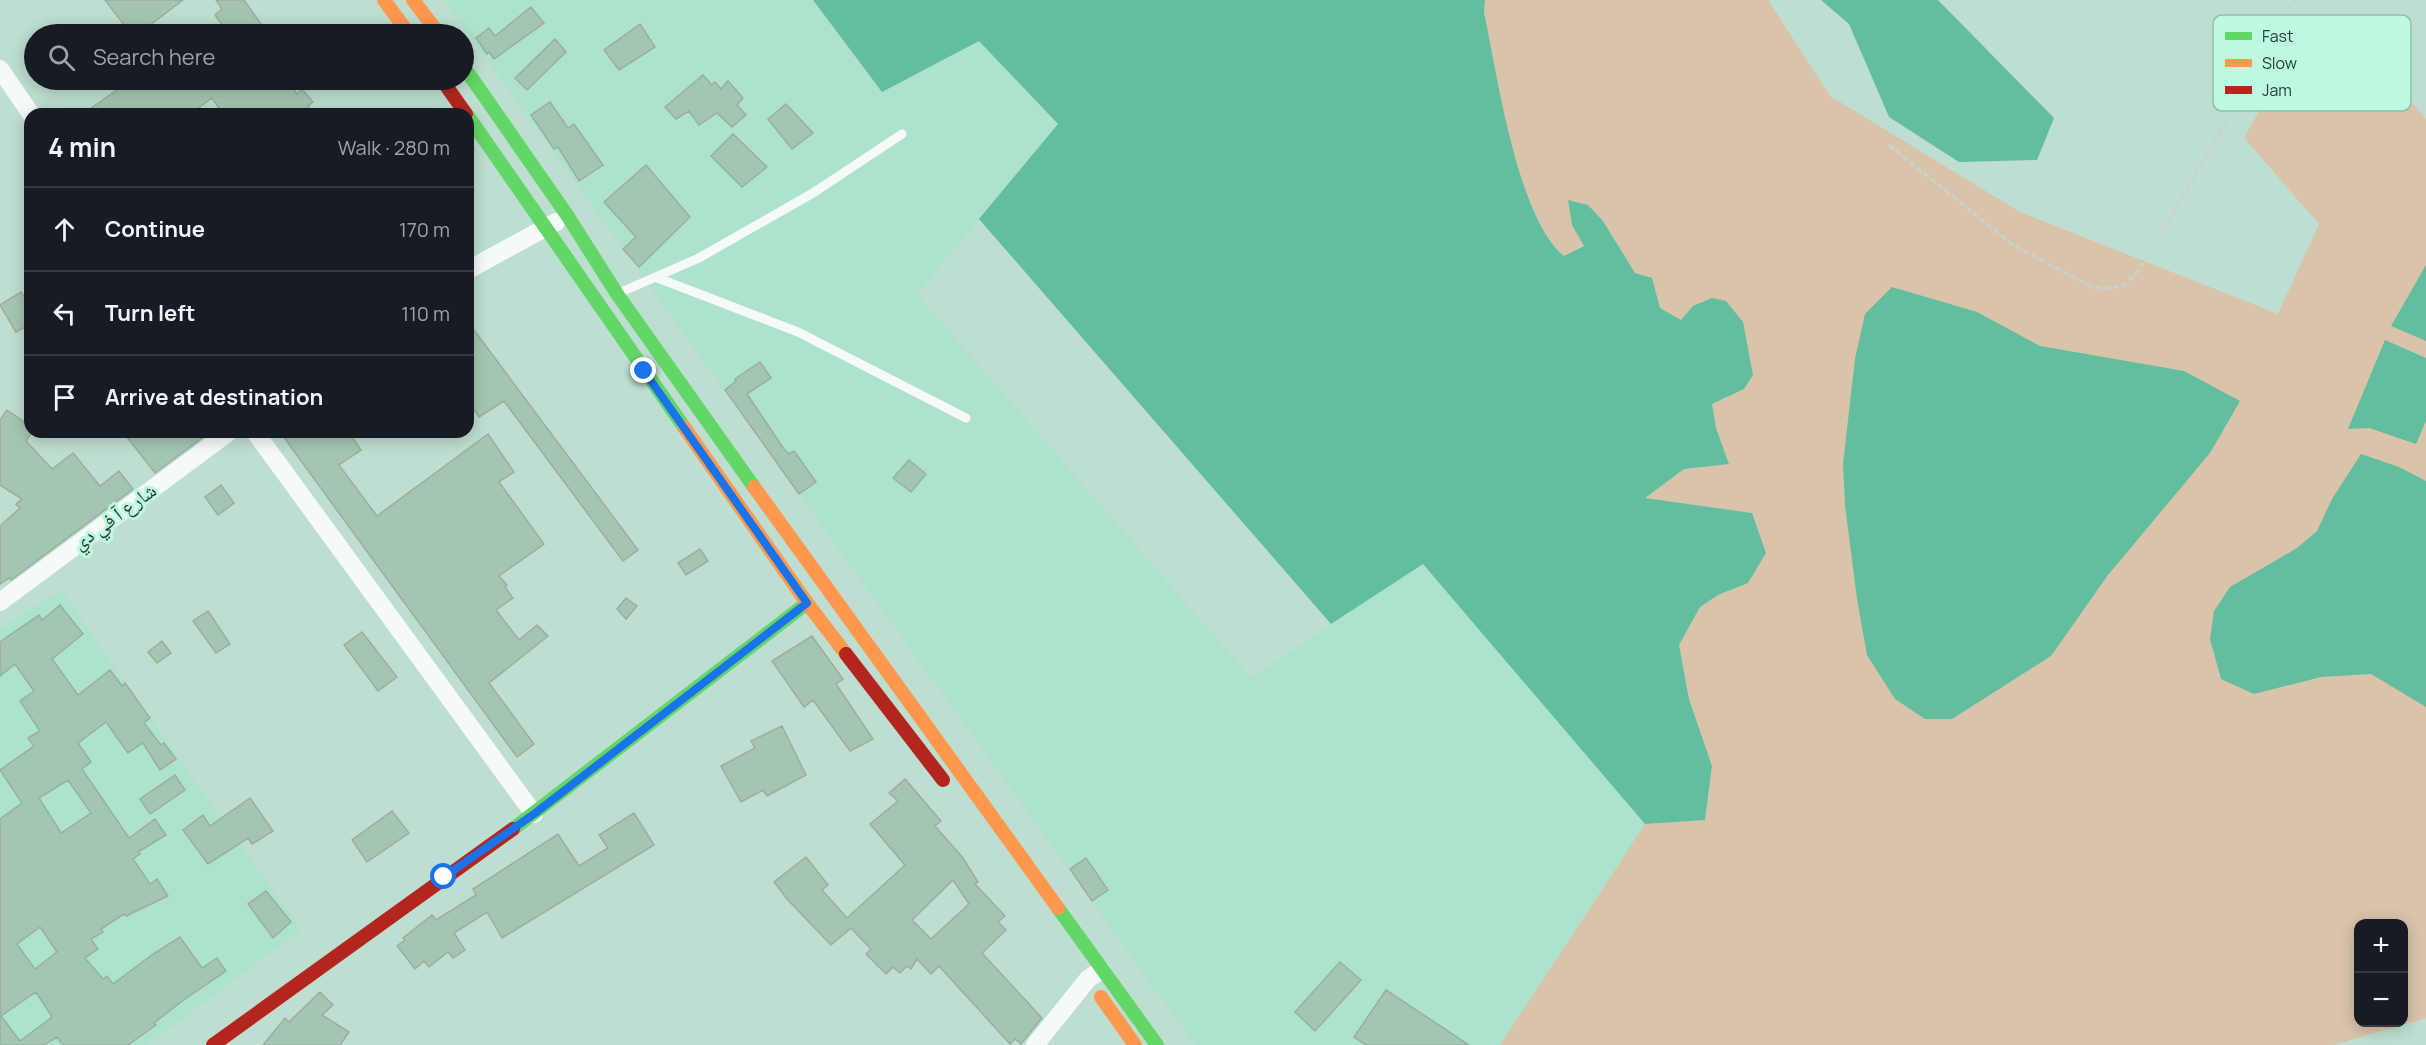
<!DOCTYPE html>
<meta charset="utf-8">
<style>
body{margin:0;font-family:Manrope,"Noto Naskh Arabic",sans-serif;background:#20242c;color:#f1f3f6}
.controls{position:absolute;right:18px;bottom:18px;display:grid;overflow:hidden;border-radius:12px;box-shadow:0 3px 15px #0003}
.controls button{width:54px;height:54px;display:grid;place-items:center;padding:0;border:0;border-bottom:2px solid #363941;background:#171b24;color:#f1f3f6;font:30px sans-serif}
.stop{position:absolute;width:18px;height:18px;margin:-14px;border:4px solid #1a73e8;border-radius:50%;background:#fff}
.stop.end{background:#1a73e8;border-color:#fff;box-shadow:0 2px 6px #0008}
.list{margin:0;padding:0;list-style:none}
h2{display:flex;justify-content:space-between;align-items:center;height:78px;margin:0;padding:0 24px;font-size:26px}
h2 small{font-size:20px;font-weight:400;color:#9ea1a6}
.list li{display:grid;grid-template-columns:39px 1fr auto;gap:18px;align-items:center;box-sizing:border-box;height:84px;padding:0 24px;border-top:2px solid #363941}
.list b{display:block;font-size:22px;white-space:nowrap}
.list em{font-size:20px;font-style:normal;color:#9ea1a6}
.icon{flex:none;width:33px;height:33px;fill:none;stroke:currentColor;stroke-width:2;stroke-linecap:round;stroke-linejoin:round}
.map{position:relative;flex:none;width:2426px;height:1045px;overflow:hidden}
.search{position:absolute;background:#171b24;box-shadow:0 3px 15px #0003;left:24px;top:24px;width:450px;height:66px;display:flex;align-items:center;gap:15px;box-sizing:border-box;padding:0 21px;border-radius:33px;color:#9ea1a6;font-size:22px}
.panel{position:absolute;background:#171b24;box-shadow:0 3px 15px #0003;left:24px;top:108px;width:450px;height:330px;border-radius:18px}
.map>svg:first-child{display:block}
</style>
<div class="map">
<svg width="2426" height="1045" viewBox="0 0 2426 1045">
<rect width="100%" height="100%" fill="#bdded0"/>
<path fill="#ade2cc" d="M444 0H813L882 91 979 41 1058 124 917 294 1251 678 1423 563 1645 824 1500 1045H1195Z
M62 589 125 683 301 930 147 1045H0V629Z"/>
<path fill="#d9c3ab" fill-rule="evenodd" d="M1485 0H1768L1830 96 2020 212 2278 314 2319 224 2244 138 2304 31 2401 90 2426 119V1018L2334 1045H1500L1645 824 1705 820 1712 766 1689 699 1679 645 1700 607 1718 595 1748 583 1752 513 1644 498 1684 469 1729 464 1716 428 1712 403 1725 399 1753 375 1748 351 1693 306 1681 320 1660 308 1652 278 1635 273 1603 221 1588 205 1568 201 1572 225 1584 245 1564 256C1516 215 1497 75 1484 12ZM2358 924H2404V1022H2358Z"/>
<path fill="#63bd9f" d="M813 0H1485L1484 12C1497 73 1517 218 1564 256L1584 246 1572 225 1568 200 1588 205 1603 221 1635 273 1652 278 1660 308 1681 320 1693 306 1712 298 1726 301 1743 322 1753 375 1744 389 1712 404 1716 428 1729 464 1684 469 1645 498 1752 513 1766 553 1748 583 1718 595 1700 607 1679 645 1689 699 1712 766 1705 820 1645 824 1423 564 1331 624 979 219 1058 124 979 41 882 92Z
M1821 0H1938L2054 118 2037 160 1959 162 1889 117 1849 24Z
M2426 265V341L2391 326Z
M1892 287 1977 312 2040 346 2184 371 2240 401 2210 453 2108 575 2051 656 1952 719H1925L1895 699 1867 655 1857 599 1845 505 1843 464 1855 359 1865 314Z
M2385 340 2426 358V421L2416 444 2369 428 2348 429Z
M2361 454 2399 467 2426 481V707L2371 674 2321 677 2254 694 2221 679 2210 639 2214 611 2230 587 2297 548 2317 531 2332 499Z"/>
<path fill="#a4c6b0" stroke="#98afa1" stroke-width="1.5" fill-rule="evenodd" d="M105 0H183L138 34H131Z
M216 0H244L268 34H229L215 15 222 9Z
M531 7 544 23 494 59 489 52 487 54 476 38 489 28 495 36Z
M640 24 655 47 619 70 604 50Z
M555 39 566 52 527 90 515 78Z
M703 75 712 85 715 82 721 89 728 81 743 98 737 105 746 115 732 127 717 113 699 125 689 111 676 119 665 107Z
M131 80H287L297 94 302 89 313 102 308 106 314 114H223L212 98 190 114H83Z
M550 102 568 128 574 124 603 165 579 181 558 147 554 149 531 115Z
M786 104 813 133 792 149 768 119Z
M733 134 767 167 742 187 711 156Z
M646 165 690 217 639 267 623 249 636 237 604 202Z
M21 292 30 306V324L16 332 0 305Z
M468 322 638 550 623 561 504 401 479 417 468 401Z
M760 362 771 378 747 394 784 449 789 454 794 451 816 482 799 494 725 390 736 381 735 379Z
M7 410 30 426V432H32L26 441 52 469 73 453 100 486 119 471 133 489 11 580 9 578 0 584V526L20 508 16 504 22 499 0 485V420Z
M123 432H210L155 473Z
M294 432H349L361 450 339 465 377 516 488 434 514 472 499 482 544 544 499 576 507 585 505 587 513 598 496 610 519 640 537 625 548 636 489 683 534 744 517 757 285 439Z
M909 460 926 474 911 492 893 478Z
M221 485 234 503 218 515 205 497Z
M700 549 708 561 686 575 678 563Z
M626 598 637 606 626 619 617 609Z
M60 605 83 634 52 659 78 695 110 670 122 686 125 683 150 718 144 723 161 745 164 743 176 759 160 770 143 743 128 753 106 722 78 743 91 762 82 769 129 838 155 819 166 835 138 852 140 854 133 859 150 884 157 879 168 896 126 916 124 914 101 929 103 932 91 939 98 949 85 958 103 979 107 976 113 984 153 954 180 937 202 968 217 958 226 971 185 999 154 1023 156 1025 128 1045H63L57 1037 44 1045H0V819L22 803 0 770 34 746 28 738 40 731 20 701 34 691 15 664 0 676V642L39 615 42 620ZM68 780 91 813 61 833 39 798ZM40 927 57 952 35 969 17 944ZM36 992 52 1017 20 1041 1 1016Z
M208 611 230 644 216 653 193 621Z
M362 632 397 677 378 691 344 645Z
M812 636 843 679 836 684 873 739 850 751 813 700 804 707 772 661Z
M162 641 171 653 157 663 148 652Z
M782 726 806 775 767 796 763 790 741 802 721 766 755 748 751 741Z
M175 775 185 790 150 814 140 799Z
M905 779 941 821 935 826 963 858 978 882 975 884 1005 916 998 922 1006 930 982 953 1042 1018 1021 1044 1015 1039 1010 1044 939 966 931 974 917 959 911 969 907 966 900 973 893 967 886 974 866 954 871 949 851 928 831 945 787 899 774 882 806 857 828 885 822 890 847 918 905 865 870 824 898 801 889 793ZM953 880 969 904 931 939 912 920Z
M250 798 273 831 252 844 248 838 208 864 183 830 203 815 210 826Z
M392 811 409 833 367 862 352 840Z
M634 813 654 845 502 938 487 912 454 933 465 950 453 958 448 952 429 967 424 961 415 969 397 946 405 940 403 938 432 915 436 920 476 895 473 889 558 834 579 866 608 848 599 835Z
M1086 858 1108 890 1092 901 1070 869Z
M266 891 291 922 273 938 248 904Z
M1340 962 1361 980 1315 1031 1295 1012Z
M1386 990 1469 1045H1366L1354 1037Z
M320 992 333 1005 322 1015 349 1032 340 1045H263L285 1018 289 1022Z"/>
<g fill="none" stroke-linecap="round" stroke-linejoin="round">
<path stroke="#c9d3ce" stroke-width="3" stroke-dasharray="6 3" stroke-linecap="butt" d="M1889 145 2013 245 2094 288 2122 287 2139 270 2260 65 2293 0"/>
<path stroke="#f5faf8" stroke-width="9" d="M655 277 798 332 966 418
M619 293 699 258 813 193 902 134"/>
<path stroke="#f5faf8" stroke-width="18" d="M0 69 31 114
M468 270 556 222
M255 432 534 814
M0 602 229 432
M1035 1045 1088 979 1101 970"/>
<path stroke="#63d668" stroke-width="14" d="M464 67 567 215 617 294 754 487
M468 116 684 427
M513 829 807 603
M1058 908 1157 1045"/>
<path stroke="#ff974d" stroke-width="14" d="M384 0 409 34
M413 0 439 34
M684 427 807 603 846 654
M754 487 1058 908
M1101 997 1135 1045"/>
<path stroke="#b3261e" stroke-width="14" d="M442 80 466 114
M846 654 943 780
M213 1045 513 829"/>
</g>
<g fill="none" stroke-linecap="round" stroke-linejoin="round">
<path stroke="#1a73e8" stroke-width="8" d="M444 877 534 814 807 603 644 371"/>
</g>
<g text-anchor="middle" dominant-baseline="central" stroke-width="6" stroke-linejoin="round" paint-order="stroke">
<g font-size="20" fill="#273f35" stroke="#bdf8e0">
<text transform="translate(114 516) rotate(-36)">شارع آ في دي</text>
</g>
</g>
<rect x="2213" y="15" width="198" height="96" rx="9" fill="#bdf8e0" stroke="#90c0ad" stroke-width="1.5"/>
<rect x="2225" y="32" width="27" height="8" fill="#63d668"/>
<rect x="2225" y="59" width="27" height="8" fill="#ff974d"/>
<rect x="2225" y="86" width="27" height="8" fill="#b3261e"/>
<g font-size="16" fill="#273f35">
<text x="2262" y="42">Fast</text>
<text x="2262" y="69">Slow</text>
<text x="2262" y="96">Jam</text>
</g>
</svg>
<div class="controls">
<button>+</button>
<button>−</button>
</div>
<div class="stop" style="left:444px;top:877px"></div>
<div class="stop end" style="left:644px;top:371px"></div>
<div class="search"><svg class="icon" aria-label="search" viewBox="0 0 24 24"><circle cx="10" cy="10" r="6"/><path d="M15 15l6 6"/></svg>Search here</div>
<section class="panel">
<h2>4 min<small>Walk · 280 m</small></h2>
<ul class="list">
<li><svg class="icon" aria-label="ahead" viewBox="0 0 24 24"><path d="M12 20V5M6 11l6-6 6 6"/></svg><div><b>Continue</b></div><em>170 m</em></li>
<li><svg class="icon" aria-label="left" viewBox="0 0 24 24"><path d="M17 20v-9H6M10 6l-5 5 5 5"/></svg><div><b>Turn left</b></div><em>110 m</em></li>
<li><svg class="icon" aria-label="arrive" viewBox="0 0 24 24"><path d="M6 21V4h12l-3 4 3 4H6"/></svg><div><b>Arrive at destination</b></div></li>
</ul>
</section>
</div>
